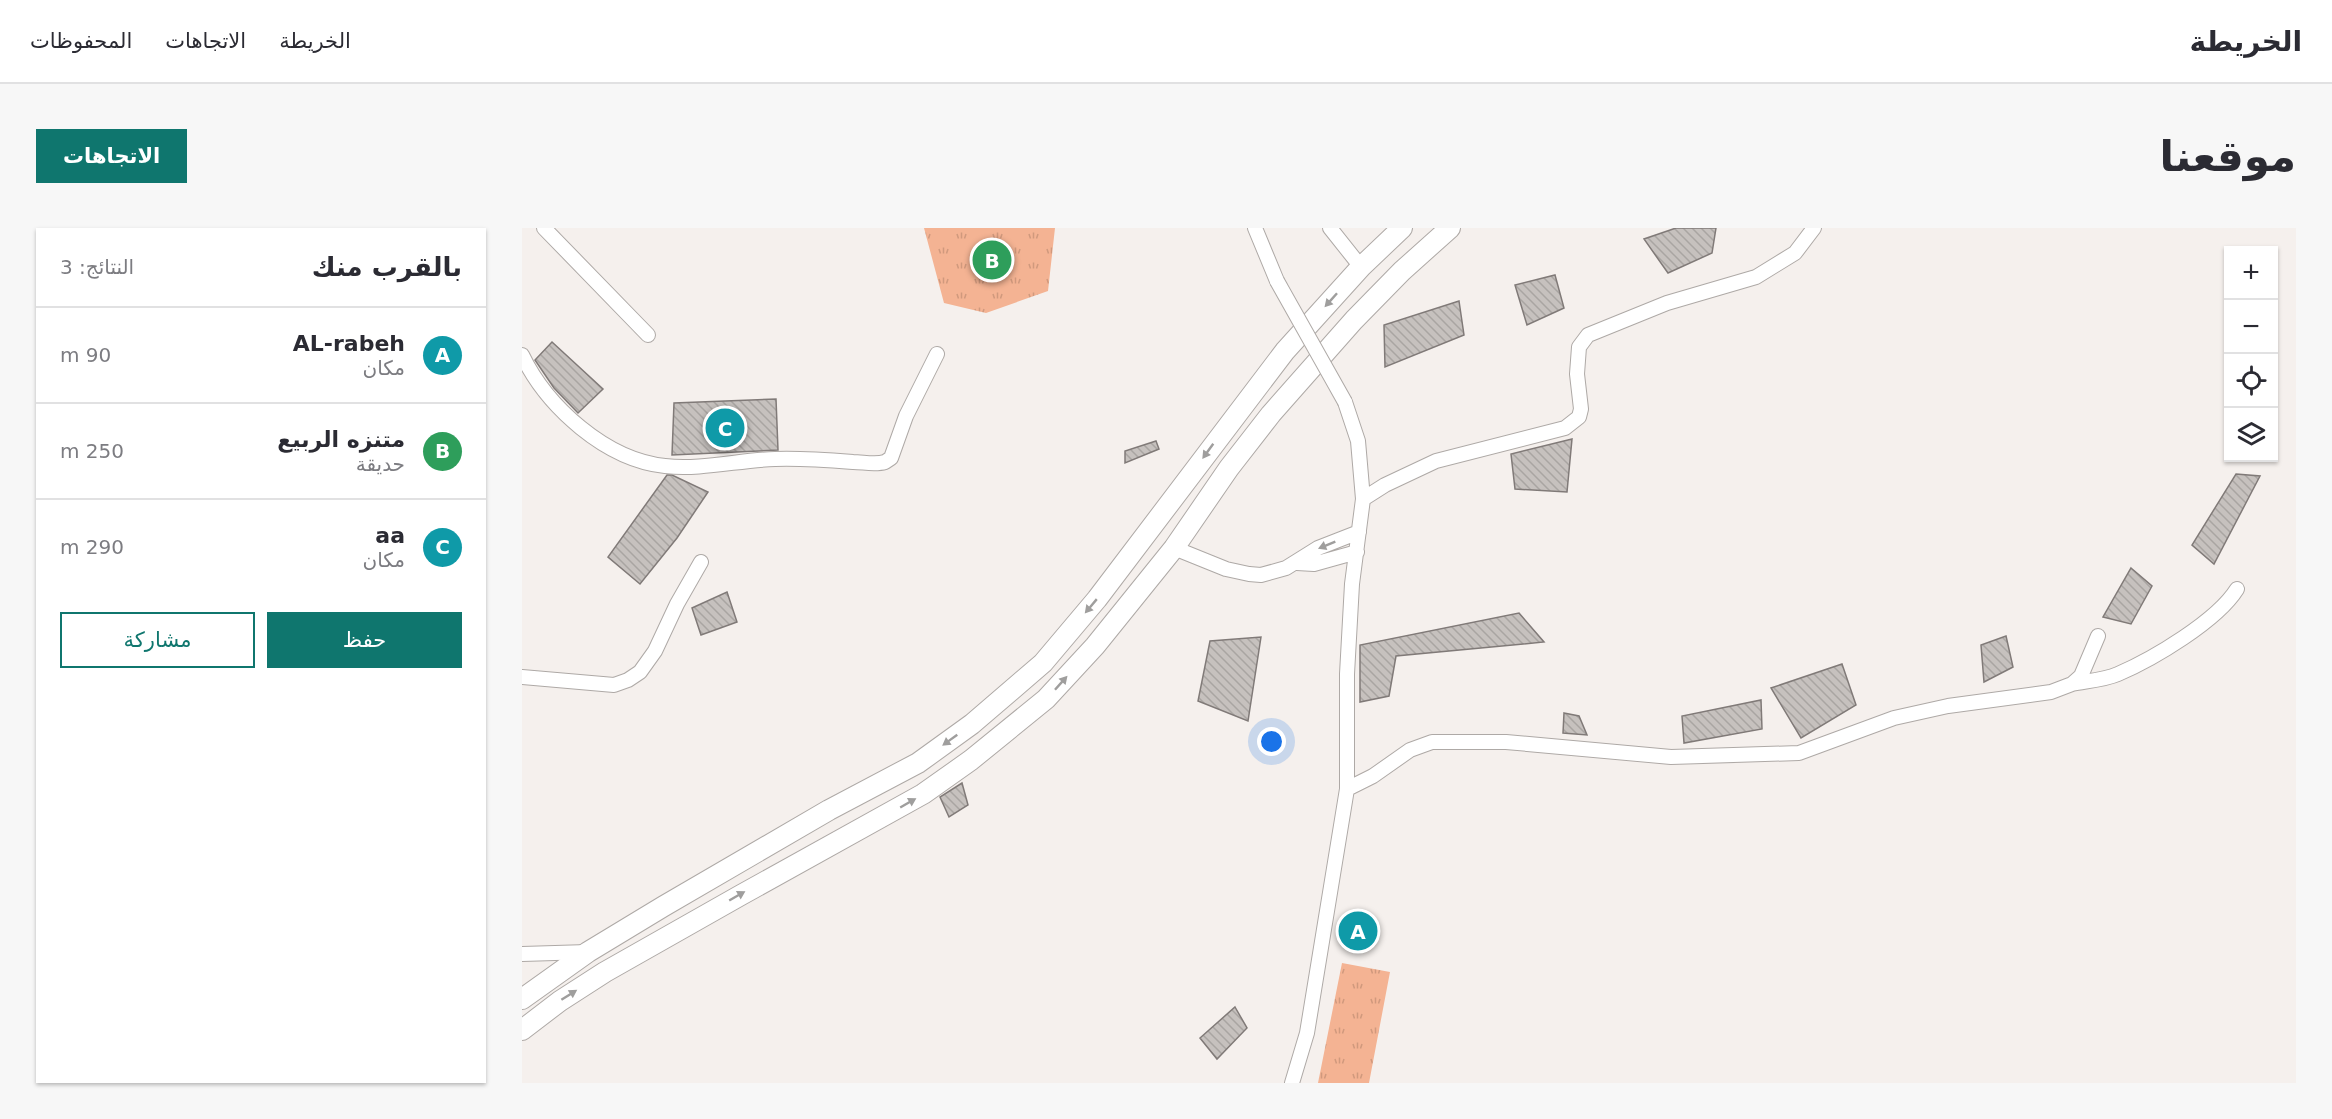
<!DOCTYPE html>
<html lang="ar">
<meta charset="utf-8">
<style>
body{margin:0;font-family:"DejaVu Sans","Noto Naskh Arabic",sans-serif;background:#f7f7f7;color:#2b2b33;direction:rtl}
.controls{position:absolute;right:18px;top:18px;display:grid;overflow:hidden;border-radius:0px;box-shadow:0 2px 4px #0004}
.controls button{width:54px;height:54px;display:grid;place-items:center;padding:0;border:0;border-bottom:2px solid #e1e1e2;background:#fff;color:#2b2b33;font:30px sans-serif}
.you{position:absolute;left:750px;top:514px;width:21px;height:21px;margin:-15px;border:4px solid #fff;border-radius:50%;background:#1a73e8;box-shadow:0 0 0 9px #1a73e833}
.badge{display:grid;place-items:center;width:39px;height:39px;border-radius:50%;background:#0f766e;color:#fff;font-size:20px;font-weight:700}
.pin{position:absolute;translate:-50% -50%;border:3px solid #fff;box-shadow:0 2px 6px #0006}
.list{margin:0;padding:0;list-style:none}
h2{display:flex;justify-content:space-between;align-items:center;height:78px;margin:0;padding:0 24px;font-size:26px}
h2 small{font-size:20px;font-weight:400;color:#7c7c81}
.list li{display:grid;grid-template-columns:39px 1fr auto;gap:18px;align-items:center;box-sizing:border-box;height:96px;padding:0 24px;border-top:2px solid #e1e1e2}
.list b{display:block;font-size:22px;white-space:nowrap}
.list p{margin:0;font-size:20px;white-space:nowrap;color:#7c7c81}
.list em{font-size:20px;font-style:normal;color:#7c7c81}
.actions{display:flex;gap:12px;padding:18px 24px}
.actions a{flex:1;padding:14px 0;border:2px solid #0f766e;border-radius:0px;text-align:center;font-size:21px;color:#0f766e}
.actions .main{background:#0f766e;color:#fff}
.icon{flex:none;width:33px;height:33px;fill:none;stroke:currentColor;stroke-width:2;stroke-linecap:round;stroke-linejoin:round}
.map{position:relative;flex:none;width:1774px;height:855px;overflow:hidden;direction:ltr;border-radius:0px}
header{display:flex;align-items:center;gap:36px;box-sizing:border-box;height:84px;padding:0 30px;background:#fff;border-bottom:2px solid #e1e1e2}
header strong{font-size:28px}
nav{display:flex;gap:33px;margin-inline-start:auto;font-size:21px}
.intro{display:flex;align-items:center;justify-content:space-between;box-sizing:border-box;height:144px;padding:0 36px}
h1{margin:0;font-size:42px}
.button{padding:15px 27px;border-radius:0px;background:#0f766e;color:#fff;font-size:21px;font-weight:700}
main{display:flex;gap:36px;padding:0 36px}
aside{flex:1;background:#fff;border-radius:0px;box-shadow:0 2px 4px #0004}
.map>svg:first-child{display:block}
</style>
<header>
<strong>الخريطة</strong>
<nav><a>الخريطة</a><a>الاتجاهات</a><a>المحفوظات</a></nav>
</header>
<div class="intro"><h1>موقعنا</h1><a class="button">الاتجاهات</a></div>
<main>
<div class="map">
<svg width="1774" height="855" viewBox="0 0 1774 855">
<defs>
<pattern id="park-tufts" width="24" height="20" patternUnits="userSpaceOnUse" patternTransform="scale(1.5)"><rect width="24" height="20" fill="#f4b393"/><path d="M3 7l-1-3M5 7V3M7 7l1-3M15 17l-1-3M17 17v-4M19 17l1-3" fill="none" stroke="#d0997d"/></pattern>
<pattern id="building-back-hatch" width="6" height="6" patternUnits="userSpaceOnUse" patternTransform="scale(1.5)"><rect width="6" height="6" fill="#c6c1be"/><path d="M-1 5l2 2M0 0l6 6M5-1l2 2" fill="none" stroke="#a9a5a2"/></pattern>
</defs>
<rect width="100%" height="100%" fill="#f5f0ed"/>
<path fill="url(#park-tufts)" d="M402 0H533L526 63 464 85 422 75Z
M820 735 868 744 847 855H796Z"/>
<path fill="url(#building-back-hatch)" stroke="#807a78" stroke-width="1.5" d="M1154 0H1194L1190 25 1146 45 1122 11Z
M1033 47 1042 80 1005 97 993 57Z
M937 73 942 107 863 139 862 97Z
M30 114 81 161 56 185 32 160 13 132Z
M254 171 256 222 150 227 152 175Z
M1050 211 1045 264 993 261 989 226Z
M634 213 637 221 603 235V223Z
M1714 246 1738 248 1692 336 1670 317Z
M145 247H150L186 264 155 310 118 356 86 329Z
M1609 340 1630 358 1609 396 1581 389Z
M205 364 215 394 179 407 170 380Z
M997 385 1022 414 874 428 867 468 838 474V417Z
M1484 408 1491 439 1462 454 1459 417Z
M739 409 726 493 676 473 688 413Z
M1320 436 1334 477 1279 510 1249 460Z
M1239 472 1240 501 1162 515 1160 488Z
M1042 485 1057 488 1065 507 1041 505Z
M440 555 446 577 427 589 418 569Z
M713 779 725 800 695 831 678 810Z"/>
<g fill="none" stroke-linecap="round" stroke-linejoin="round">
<defs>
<path id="street" d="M22 0 126 107
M733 0 755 53
M808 0 839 39
M0 127C25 179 84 232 143 238 180 242 217 232 253 231 279 230 305 232 331 234 341 234 353 237 363 234L369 230 384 188 415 126
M841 271 863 257 914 233 1043 200 1057 189 1059 181 1055 146 1057 119 1066 107 1145 75 1234 49 1273 25 1292 0
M652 320 704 341 727 346 739 347 764 340 796 320 837 304
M775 335 792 336 835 324
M0 449 92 457 106 452 118 444 133 423 155 376 179 334
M1550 456C1565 453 1582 452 1596 446 1631 431 1695 393 1715 361
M825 561 851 548 888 522 910 514H984L1149 529 1277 525 1372 490 1426 478 1529 464 1550 456 1559 448 1576 408
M0 726 66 724
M770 855 785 805 825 561V446L830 356 841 271 836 213 823 174"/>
<path id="secondary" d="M0 771 66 724 142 678 307 582 396 535 450 496 521 435 575 371 763 123 839 39 880 0
M0 802 38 773 83 744 219 667 401 566 449 532 524 471 573 418 652 320 707 240 749 186 832 92 880 43 928 0"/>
</defs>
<use href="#street" stroke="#aea9a6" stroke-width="16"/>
<use href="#secondary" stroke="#aea9a6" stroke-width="22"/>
<use href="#street" stroke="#fff" stroke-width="14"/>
<use href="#secondary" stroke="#fff" stroke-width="20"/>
<defs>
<path id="street-bridge" d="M755 53 823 174"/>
</defs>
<use href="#street-bridge" stroke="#aea9a6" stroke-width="16" stroke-linecap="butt"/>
<use href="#street-bridge" stroke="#fff" stroke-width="14"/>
</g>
<defs><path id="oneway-solid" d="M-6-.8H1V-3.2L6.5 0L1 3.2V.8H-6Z" transform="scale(1.5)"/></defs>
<g fill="#9f9e9d">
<use href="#oneway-solid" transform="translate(809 72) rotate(132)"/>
<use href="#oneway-solid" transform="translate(686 223) rotate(126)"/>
<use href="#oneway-solid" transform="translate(805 317) rotate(158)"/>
<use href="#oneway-solid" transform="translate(569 378) rotate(130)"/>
<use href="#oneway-solid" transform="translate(539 455) rotate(-48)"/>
<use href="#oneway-solid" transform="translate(428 512) rotate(144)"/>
<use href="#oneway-solid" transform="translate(386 575) rotate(-30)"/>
<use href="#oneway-solid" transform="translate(215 668) rotate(-30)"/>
<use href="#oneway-solid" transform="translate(47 767) rotate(-32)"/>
</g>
</svg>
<div class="controls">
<button>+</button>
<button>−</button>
<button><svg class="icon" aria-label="locate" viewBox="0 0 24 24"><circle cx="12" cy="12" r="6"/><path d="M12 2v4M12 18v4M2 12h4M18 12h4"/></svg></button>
<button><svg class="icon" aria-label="layers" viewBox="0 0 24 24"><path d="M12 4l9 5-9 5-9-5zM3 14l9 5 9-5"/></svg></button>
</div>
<div class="you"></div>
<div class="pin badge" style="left:836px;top:703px;background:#0f9aa8">A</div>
<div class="pin badge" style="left:470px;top:32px;background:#2e9e5b">B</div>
<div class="pin badge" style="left:203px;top:200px;background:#0f9aa8">C</div>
</div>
<aside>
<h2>بالقرب منك<small>النتائج: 3</small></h2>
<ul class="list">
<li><span class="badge" style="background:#0f9aa8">A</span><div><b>AL-rabeh</b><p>مكان</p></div><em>90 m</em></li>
<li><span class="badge" style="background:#2e9e5b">B</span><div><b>متنزه الربيع</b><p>حديقة</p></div><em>250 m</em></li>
<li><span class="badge" style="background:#0f9aa8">C</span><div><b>aa</b><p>مكان</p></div><em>290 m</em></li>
</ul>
<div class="actions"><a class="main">حفظ</a><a>مشاركة</a></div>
</aside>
</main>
